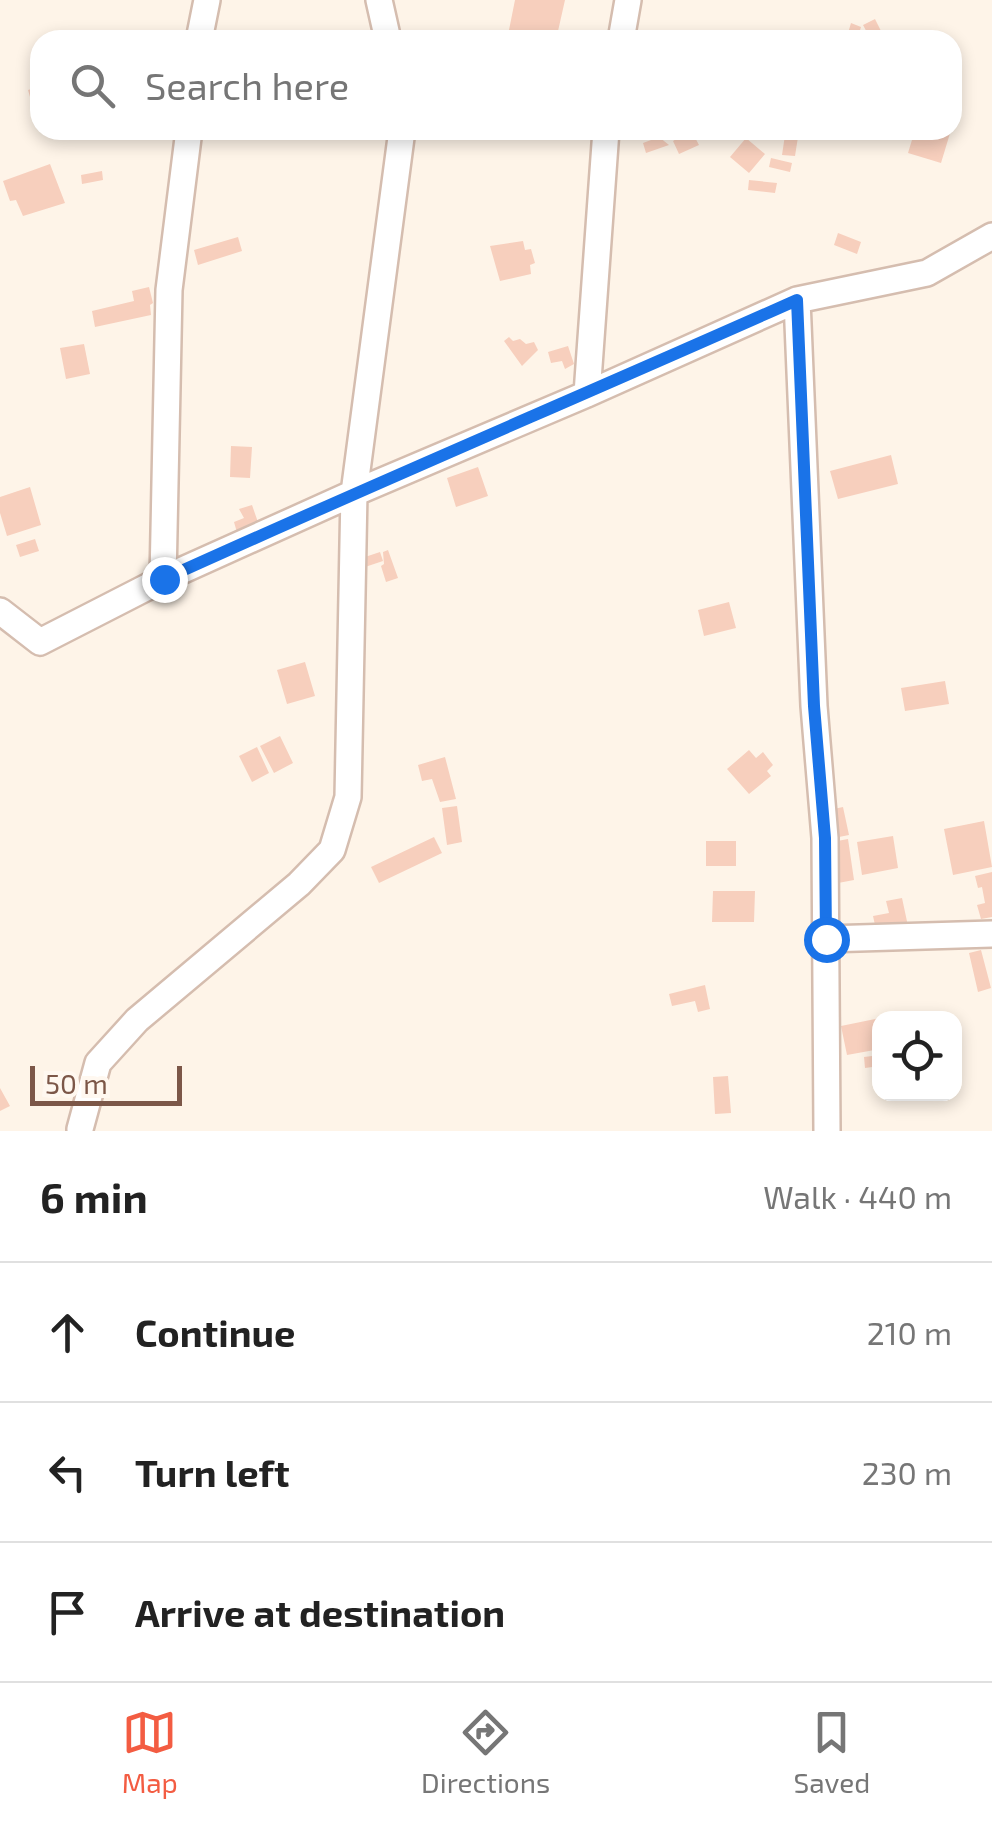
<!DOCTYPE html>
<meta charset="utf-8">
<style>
body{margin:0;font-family:"Exo 2",sans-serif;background:#f6f6f6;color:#222}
.controls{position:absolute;right:30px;bottom:30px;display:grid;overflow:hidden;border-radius:20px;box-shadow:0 5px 15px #0003}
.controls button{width:90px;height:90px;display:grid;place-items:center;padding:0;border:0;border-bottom:2px solid #e0e0e0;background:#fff;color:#222;font:50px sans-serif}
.scale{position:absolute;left:30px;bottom:25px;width:152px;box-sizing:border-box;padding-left:10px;border:5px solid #7c5748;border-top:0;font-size:28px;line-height:35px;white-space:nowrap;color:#7c5748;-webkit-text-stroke:8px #fff8f0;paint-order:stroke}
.stop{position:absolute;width:30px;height:30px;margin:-22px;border:8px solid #1a73e8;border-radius:50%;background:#fff}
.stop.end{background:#1a73e8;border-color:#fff;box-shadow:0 2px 10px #0008}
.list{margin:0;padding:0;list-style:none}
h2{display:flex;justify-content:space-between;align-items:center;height:130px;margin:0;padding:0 40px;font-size:42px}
h2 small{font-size:32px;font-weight:400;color:#767676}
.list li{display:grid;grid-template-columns:65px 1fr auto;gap:30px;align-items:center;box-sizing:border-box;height:140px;padding:0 40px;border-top:2px solid #e0e0e0}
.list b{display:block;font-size:38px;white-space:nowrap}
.list em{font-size:32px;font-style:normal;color:#767676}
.icon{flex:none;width:55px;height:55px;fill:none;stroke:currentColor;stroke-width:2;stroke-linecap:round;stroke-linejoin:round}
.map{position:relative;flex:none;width:992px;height:1131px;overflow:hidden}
.search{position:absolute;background:#fff;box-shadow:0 5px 15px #0003;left:30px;right:30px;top:30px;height:110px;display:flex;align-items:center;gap:25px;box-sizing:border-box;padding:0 35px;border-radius:30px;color:#767676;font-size:38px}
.sheet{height:550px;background:#fff}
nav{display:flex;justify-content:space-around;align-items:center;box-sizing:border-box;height:140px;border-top:2px solid #e0e0e0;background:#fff;font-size:28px;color:#767676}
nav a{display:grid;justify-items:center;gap:5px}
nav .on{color:#f35c42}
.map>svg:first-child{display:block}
</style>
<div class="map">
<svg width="992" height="1131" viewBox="0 0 992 1131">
<rect width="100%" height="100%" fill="#fef4e8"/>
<path fill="#f7cfbd" d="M515 0H565L556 40H507Z
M875 19 885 39 883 40H871L863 25Z
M851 23 861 27 857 40H846Z
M228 31 251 36V40H225Z
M40 86V112L35 114 28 90Z
M78 130H105L106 133 78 135Z
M677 130H691L699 145 679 154 673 141 681 136Z
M915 130H951L941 163 908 153Z
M785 135 798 137 795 156 782 155Z
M659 137 669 145 646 153 643 143Z
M746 138 765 154 749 173 730 157Z
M771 158 792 163 790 172 769 167Z
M50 164 65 203 23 216 16 200 10 201 3 181Z
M102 171 103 180 82 184 81 175Z
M749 180 777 183 775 193 748 190Z
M838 233 861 242 857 254 834 245Z
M238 237 242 251 198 265 194 250Z
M523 241 525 250 531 249 535 263 530 265 531 274 500 281 490 246Z
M149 287 153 303 150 305 151 315 95 327 92 311 134 301 132 291Z
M509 337 513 341 520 339 526 344 534 342 538 350 522 366 504 341Z
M84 344 90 374 66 379 60 348Z
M568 346 574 364 565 369 562 361 551 363 548 352Z
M231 446 252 447 250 478 230 477Z
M891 455 898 484 838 499 830 471Z
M478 467 488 496 456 507 447 478Z
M30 487 41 525 7 536 0 513V497Z
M252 505 260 528 238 536 234 522 244 518 239 509Z
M35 539 39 551 20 557 16 545Z
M388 550 398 578 386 582 381 566 384 564 383 552Z
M380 552 383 561 362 568 359 559Z
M729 602 736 628 704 636 698 610Z
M305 662 315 696 287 704 277 670Z
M945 681 949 704 905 711 901 688Z
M280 736 293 763 274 773 260 746Z
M257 747 269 773 252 782 239 756Z
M749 750 756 758 763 752 773 765 767 771 771 776 749 794 727 769Z
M445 757 456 799 440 802 432 779 422 781 418 765Z
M457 806 462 842 447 845 442 808Z
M843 807 849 835 834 838 829 810Z
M984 821 992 867 953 875 944 829Z
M893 836 898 868 862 875 857 842Z
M434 837 442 853 379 883 371 867Z
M848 839 854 880 838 883 832 842Z
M706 841H736V866H706Z
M992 872V917L981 919 977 905 985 903 982 887 978 888 975 876Z
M713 891H755L754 922H712Z
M902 898 908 926 877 934 873 916 889 913 886 901Z
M981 950 991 988 978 992 969 953Z
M705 985 710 1009 698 1012 695 1001 672 1006 669 994Z
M880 1018V1049L847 1055 841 1026Z
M880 1055V1066L865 1068 864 1057Z
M728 1076 731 1113 715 1114 713 1077Z
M0 1088 10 1106 0 1111Z"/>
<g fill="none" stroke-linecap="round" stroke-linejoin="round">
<defs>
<path id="street" d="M379 0 388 40
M199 40 207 0
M621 40 628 0
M797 300 814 706 825 838 827 1131
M587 394 606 130
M163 579 169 290 189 130
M0 611 40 642 163 579 354 493 587 394 797 300 927 273 992 236
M826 939 992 934
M80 1129 98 1063 137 1020 299 884 332 850 348 797 354 493 402 130"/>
</defs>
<use href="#street" stroke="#d5bdaf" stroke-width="30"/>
<use href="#street" stroke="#fff" stroke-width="25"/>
</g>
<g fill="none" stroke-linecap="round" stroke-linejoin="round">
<path stroke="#1a73e8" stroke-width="12" d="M164 579C373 484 586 394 797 300L814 706 825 838 826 939"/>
</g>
</svg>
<div class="controls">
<button><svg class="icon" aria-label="locate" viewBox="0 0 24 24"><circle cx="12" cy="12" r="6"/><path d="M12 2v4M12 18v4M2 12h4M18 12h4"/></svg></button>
</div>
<div class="scale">50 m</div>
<div class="stop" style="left:826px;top:939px"></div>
<div class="stop end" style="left:164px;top:579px"></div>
<div class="search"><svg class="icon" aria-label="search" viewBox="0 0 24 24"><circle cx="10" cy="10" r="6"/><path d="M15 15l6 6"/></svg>Search here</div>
</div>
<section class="sheet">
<h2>6 min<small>Walk · 440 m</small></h2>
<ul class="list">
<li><svg class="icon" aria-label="ahead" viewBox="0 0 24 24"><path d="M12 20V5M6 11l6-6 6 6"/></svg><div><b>Continue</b></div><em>210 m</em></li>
<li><svg class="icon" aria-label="left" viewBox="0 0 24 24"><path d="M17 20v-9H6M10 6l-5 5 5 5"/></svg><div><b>Turn left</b></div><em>230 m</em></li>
<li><svg class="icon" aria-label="arrive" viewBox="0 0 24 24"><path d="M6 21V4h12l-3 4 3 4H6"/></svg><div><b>Arrive at destination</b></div></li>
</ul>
</section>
<nav>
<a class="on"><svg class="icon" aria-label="map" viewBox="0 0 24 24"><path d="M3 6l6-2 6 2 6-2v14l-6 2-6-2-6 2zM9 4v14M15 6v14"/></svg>Map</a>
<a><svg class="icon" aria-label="directions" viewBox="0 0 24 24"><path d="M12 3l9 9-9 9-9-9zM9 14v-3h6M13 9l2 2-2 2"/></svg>Directions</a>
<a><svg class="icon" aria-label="saved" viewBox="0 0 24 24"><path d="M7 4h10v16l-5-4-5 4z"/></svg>Saved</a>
</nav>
